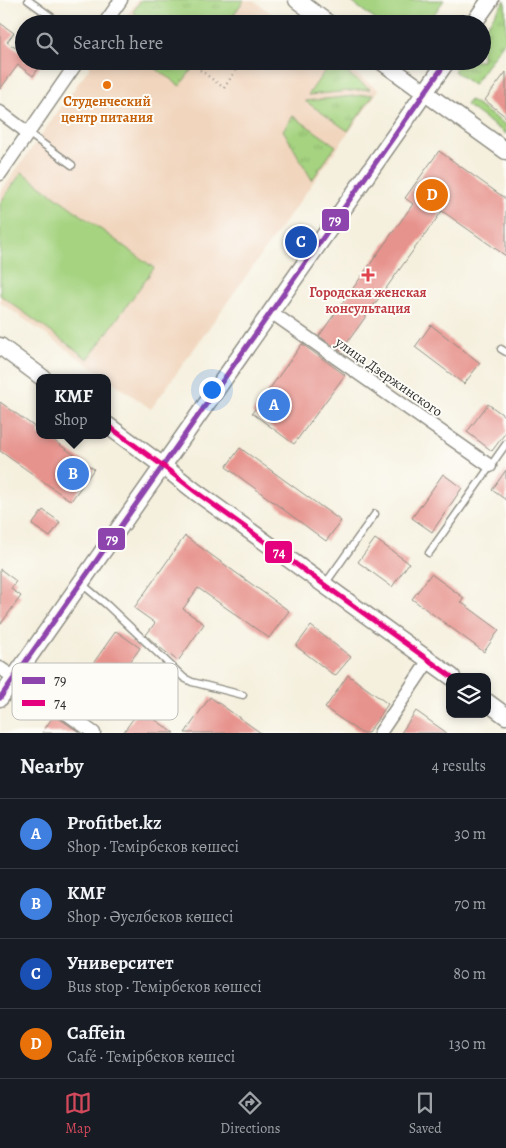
<!DOCTYPE html>
<meta charset="utf-8">
<style>
body{margin:0;font-family:Alegreya,serif;background:#242831;color:#f1f3f6}
.controls{position:absolute;right:15px;bottom:15px;display:grid;overflow:hidden;border-radius:10px;box-shadow:0 2px 8px #0003}
.controls button{width:45px;height:45px;display:grid;place-items:center;padding:0;border:0;border-bottom:1px solid #363941;background:#171b24;color:#f1f3f6;font:25px sans-serif}
.you{position:absolute;left:211px;top:389px;width:18px;height:18px;margin:-12px;border:4px solid #fff;border-radius:50%;background:#1a73e8;box-shadow:0 0 0 8px #1a73e833}
.badge{display:grid;place-items:center;width:32px;height:32px;border-radius:50%;background:#d1495b;color:#fff;font-size:16px;font-weight:700}
.pin{position:absolute;translate:-50% -50%;border:2px solid #fff;box-shadow:0 1px 5px #0006}
.popup{position:absolute;left:36px;top:374px;width:75px;height:65px;box-sizing:border-box;display:grid;place-content:center;border-radius:10px;background:#171b24;filter:drop-shadow(0 1px 4px #0005);font-size:16px;white-space:nowrap;color:#9ea1a6}
.popup b{font-size:19px;color:#f1f3f6}
.popup::after{content:'';position:absolute;left:50%;top:100%;margin-left:-10px;border:10px solid transparent;border-top-color:#171b24}
.list{margin:0;padding:0;list-style:none}
h2{display:flex;justify-content:space-between;align-items:center;height:65px;margin:0;padding:0 20px;font-size:21px}
h2 small{font-size:16px;font-weight:400;color:#9ea1a6}
.list li{display:grid;grid-template-columns:32px 1fr auto;gap:15px;align-items:center;box-sizing:border-box;height:70px;padding:0 20px;border-top:1px solid #363941}
.list b{display:block;font-size:19px;white-space:nowrap}
.list p{margin:0;font-size:16px;white-space:nowrap;color:#9ea1a6}
.list em{font-size:16px;font-style:normal;color:#9ea1a6}
.icon{flex:none;width:28px;height:28px;fill:none;stroke:currentColor;stroke-width:2;stroke-linecap:round;stroke-linejoin:round}
.map{position:relative;flex:none;width:506px;height:733px;overflow:hidden}
.search{position:absolute;background:#171b24;box-shadow:0 2px 8px #0003;left:15px;right:15px;top:15px;height:55px;display:flex;align-items:center;gap:12px;box-sizing:border-box;padding:0 18px;border-radius:28px;color:#9ea1a6;font-size:19px}
.sheet{height:345px;background:#171b24}
nav{display:flex;justify-content:space-around;align-items:center;box-sizing:border-box;height:70px;border-top:1px solid #363941;background:#171b24;font-size:14px;color:#9ea1a6}
nav a{display:grid;justify-items:center;gap:2px}
nav .on{color:#d1495b}
.map>svg:first-child{display:block}
</style>
<div class="map">
<svg width="506" height="733" viewBox="0 0 506 733">
<defs>
<pattern id="grass-tufts" width="24" height="20" patternUnits="userSpaceOnUse" patternTransform="scale(1.25)"><rect width="24" height="20" fill="#a5d380"/><path d="M3 7l-1-3M5 7V3M7 7l1-3M15 17l-1-3M17 17v-4M19 17l1-3" fill="none" stroke="#8eb56f"/></pattern>
</defs>
<rect width="100%" height="100%" fill="#fdfcf7"/>
<filter id="ink" filterUnits="userSpaceOnUse"><feTurbulence type="fractalNoise" baseFrequency=".02" numOctaves="2"/><feDisplacementMap in="SourceGraphic" scale="10" xChannelSelector="R" yChannelSelector="G"/><feConvolveMatrix kernelMatrix="1 2 1 2 8 2 1 2 1" color-interpolation-filters="sRGB"/></filter>
<filter id="wash" filterUnits="userSpaceOnUse"><feTurbulence type="fractalNoise" baseFrequency=".0096" numOctaves="4" result="noise"/><feDisplacementMap in="SourceGraphic" scale="20" xChannelSelector="R" yChannelSelector="G"/><feGaussianBlur stdDeviation="1.12" result="paint"/><feColorMatrix in="noise" values="0 0 0 0 0 0 0 0 0 0 0 0 0 0 0 0 0 1.4 0 .05"/><feComposite in="paint" operator="in"/></filter>
<g filter="url(#wash)">
<rect width="100%" height="100%" fill="#f5f0de"/>
<path fill="#f1d5bd" d="M138 0H253L286 24H121Z
M94 61H338L379 90 151 409 0 302V193Z"/>
<path fill="url(#grass-tufts)" stroke="#687f56" d="M141 0H244L227 24H149L133 12Z
M505 0 506 39 473 85 454 71 461 61H482V32Z
M148 61H182L192 69 180 86 147 62Z
M331 62 370 89 308 95Z
M374 94 348 131 305 101Z
M470 100 506 125V134L466 105Z
M293 116 336 146 312 180 283 130Z"/>
<path fill="#a5d380" stroke="#687f56" d="M349 0H444L427 24H381Z
M22 172 154 268 88 359 0 295V203Z"/>
<g id="blocks">
<path fill="#e7938d" d="M0 23 14 33 7 42 24 54V61H44L33 76 18 65 0 89Z
M506 72V117L485 100Z
M439 151 506 199V256L442 211 430 228V227L341 351 319 336 413 204 405 198Z
M431 325 480 363 464 384 415 347Z
M302 344 345 375 294 444 252 413Z
M0 402 39 430V435H46L94 469 71 501 0 451Z
M488 404 506 417V432L492 451 467 432Z
M240 448 341 521 326 541 226 467Z
M506 470V500L492 490Z
M443 474 462 488 432 532 412 518Z
M43 510 60 522 50 537 32 525Z
M185 536 289 611 269 638 198 588 183 609 204 624 178 661 159 647 146 635 155 623 134 608Z
M375 539 409 563 392 587 358 562Z
M0 569 16 581 11 589 21 596 0 625Z
M431 574 464 598 461 602 499 630 484 652 412 599Z
M311 626 351 657 335 676 296 646Z
M116 631 140 648 92 716 91 715 88 719 65 703Z
M348 675 388 704 368 733H361L325 708Z
M210 697 261 733H185Z
M140 709 174 733H123Z
M416 711 447 733H401Z
M54 715 79 732 78 733H42Z"/>
</g>
</g>
<g filter="url(#ink)">
<use href="#blocks" fill-opacity="0" stroke="#908e84" stroke-width="1"/>
<g fill="none" stroke-linecap="round" stroke-linejoin="round">
<defs>
<path id="service" d="M28 0 61 24
M28 133 72 165
M501 349 506 352
M429 553 506 444
M82 584 107 605 184 678 192 682 243 695
M325 584 375 514"/>
<path id="minor" d="M104 24 121 0
M0 112 28 133
M0 174 78 61
M271 312 490 466
M0 668 39 694 94 733
M380 733 429 660"/>
<path id="tertiary" d="M297 0 329 24
M473 24 490 0
M381 61 506 151
M0 346 43 378
M107 425 163 466 196 492 452 677
M0 698 447 61
M487 702 506 716"/>
</defs>
<use href="#service" stroke="#908e84" stroke-width="9"/>
<use href="#minor" stroke="#908e84" stroke-width="15"/>
<use href="#tertiary" stroke="#908e84" stroke-width="19"/>
<path stroke="#908e84" stroke-width="2.5" stroke-dasharray="1 4" stroke-linecap="butt" d="M268 24 276 12
M188 61 224 88 242 61"/>
<use href="#service" stroke="#fff" stroke-width="6"/>
<use href="#minor" stroke="#fff" stroke-width="12"/>
<use href="#tertiary" stroke="#fff" stroke-width="16"/>
<defs>
<path id="bus-1" d="M0 698 447 61"/>
<path id="bus-2" d="M107 425 163 466 196 492 452 677"/>
</defs>
<use href="#bus-1" stroke="#fdfcf7" stroke-width="9"/>
<use href="#bus-2" stroke="#fdfcf7" stroke-width="9"/>
<use href="#bus-1" stroke="#8e44ad" stroke-width="5"/>
<use href="#bus-2" stroke="#e5007d" stroke-width="5"/>
</g>
</g>
<circle fill="#e8710a" stroke="#fdfcf7" stroke-width="2" cx="107" cy="85" r="5"/>
<path fill="#e0444e" stroke="#fdfcf7" stroke-width="2" d="M365.5 267.5h5v5h5v5h-5v5h-5v-5h-5v-5h5z"/>
<g text-anchor="middle" dominant-baseline="central" stroke-width="4" stroke-linejoin="round" paint-order="stroke">
<g font-size="14" font-weight="bold" fill="#c56008" stroke="#fdfcf7">
<text x="107" y="101">Студенческий<tspan x="107" dy="16">центр питания</tspan></text>
</g>
<g font-size="14" font-weight="bold" fill="#be3a42" stroke="#fdfcf7">
<text x="368" y="292">Городская женская<tspan x="368" dy="16">консультация</tspan></text>
</g>
<g font-size="14" fill="#2b2b2b" stroke="#fdfcf7">
<text transform="translate(389 377) rotate(35)">улица Дзержинского</text>
</g>
</g>
<rect x="12" y="663" width="166" height="57" rx="8" fill="#fdfcf7" stroke="#bebdba" stroke-width="1"/>
<rect x="22" y="677" width="23" height="7" fill="#8e44ad"/>
<rect x="22" y="700" width="23" height="6" fill="#e5007d"/>
<g font-size="14" fill="#2b2b2b">
<text x="54" y="685">79</text>
<text x="54" y="708">74</text>
</g>
<g stroke="#fdfcf7" stroke-width="2">
<rect x="321" y="208" width="29" height="24" rx="5" fill="#8e44ad"/>
<rect x="97" y="527" width="29" height="24" rx="5" fill="#8e44ad"/>
<rect x="264" y="540" width="29" height="24" rx="5" fill="#e5007d"/>
</g>
<g font-size="14" text-anchor="middle" font-weight="bold" fill="#fff">
<text x="335" y="225">79</text>
<text x="112" y="544">79</text>
<text x="279" y="557">74</text>
</g>
</svg>
<div class="controls">
<button><svg class="icon" aria-label="layers" viewBox="0 0 24 24"><path d="M12 4l9 5-9 5-9-5zM3 14l9 5 9-5"/></svg></button>
</div>
<div class="you"></div>
<div class="pin badge" style="left:274px;top:405px;background:#3f7fe0">A</div>
<div class="pin badge" style="left:73px;top:474px;background:#3f7fe0">B</div>
<div class="popup"><b>KMF</b>Shop</div>
<div class="pin badge" style="left:301px;top:242px;background:#1a4fb4">C</div>
<div class="pin badge" style="left:432px;top:195px;background:#e8710a">D</div>
<div class="search"><svg class="icon" aria-label="search" viewBox="0 0 24 24"><circle cx="10" cy="10" r="6"/><path d="M15 15l6 6"/></svg>Search here</div>
</div>
<section class="sheet">
<h2>Nearby<small>4 results</small></h2>
<ul class="list">
<li><span class="badge" style="background:#3f7fe0">A</span><div><b>Profitbet.kz</b><p>Shop · Темірбеков көшесі</p></div><em>30 m</em></li>
<li><span class="badge" style="background:#3f7fe0">B</span><div><b>KMF</b><p>Shop · Әуелбеков көшесі</p></div><em>70 m</em></li>
<li><span class="badge" style="background:#1a4fb4">C</span><div><b>Университет</b><p>Bus stop · Темірбеков көшесі</p></div><em>80 m</em></li>
<li><span class="badge" style="background:#e8710a">D</span><div><b>Caffein</b><p>Café · Темірбеков көшесі</p></div><em>130 m</em></li>
</ul>
</section>
<nav>
<a class="on"><svg class="icon" aria-label="map" viewBox="0 0 24 24"><path d="M3 6l6-2 6 2 6-2v14l-6 2-6-2-6 2zM9 4v14M15 6v14"/></svg>Map</a>
<a><svg class="icon" aria-label="directions" viewBox="0 0 24 24"><path d="M12 3l9 9-9 9-9-9zM9 14v-3h6M13 9l2 2-2 2"/></svg>Directions</a>
<a><svg class="icon" aria-label="saved" viewBox="0 0 24 24"><path d="M7 4h10v16l-5-4-5 4z"/></svg>Saved</a>
</nav>
